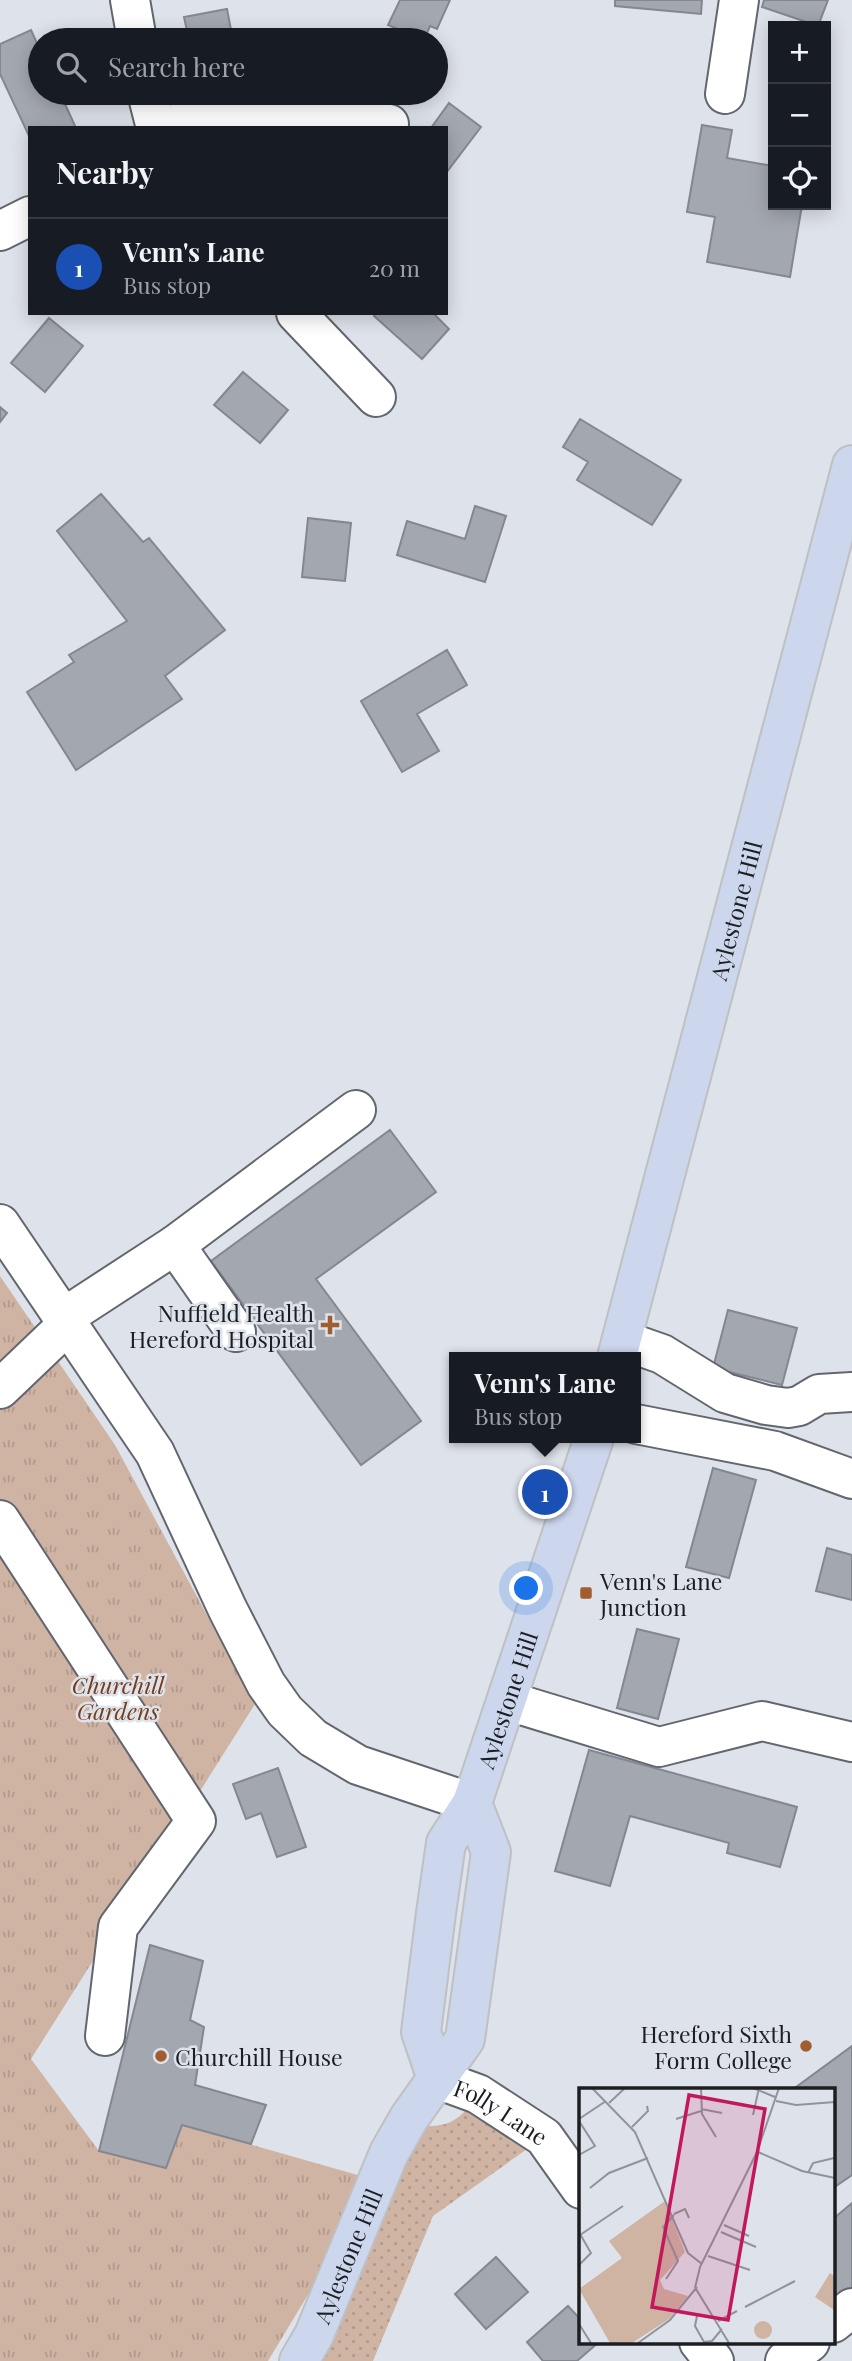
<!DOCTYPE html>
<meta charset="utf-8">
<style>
body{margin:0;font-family:"Playfair Display",serif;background:#20242c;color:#f1f3f6}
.controls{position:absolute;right:21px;top:21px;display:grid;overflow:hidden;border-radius:0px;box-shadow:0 4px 18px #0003}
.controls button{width:63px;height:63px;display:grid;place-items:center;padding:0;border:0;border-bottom:2px solid #363941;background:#171b24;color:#f1f3f6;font:35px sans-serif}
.you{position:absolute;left:527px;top:1589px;width:24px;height:24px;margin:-18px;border:5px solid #fff;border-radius:50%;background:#1a73e8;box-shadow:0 0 0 10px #1a73e833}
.badge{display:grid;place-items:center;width:46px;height:46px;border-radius:50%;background:#1a73e8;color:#fff;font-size:23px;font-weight:700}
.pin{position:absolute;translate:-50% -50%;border:4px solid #fff;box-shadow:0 2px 7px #0006}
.popup{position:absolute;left:449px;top:1352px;width:192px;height:91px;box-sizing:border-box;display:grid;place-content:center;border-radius:0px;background:#171b24;filter:drop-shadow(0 2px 5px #0005);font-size:23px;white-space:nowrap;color:#9ea1a6}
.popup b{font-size:26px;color:#f1f3f6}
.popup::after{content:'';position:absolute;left:50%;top:100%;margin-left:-14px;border:14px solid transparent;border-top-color:#171b24}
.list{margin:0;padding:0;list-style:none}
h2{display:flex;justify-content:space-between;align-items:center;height:91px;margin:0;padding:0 28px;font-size:30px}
h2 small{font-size:23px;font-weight:400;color:#9ea1a6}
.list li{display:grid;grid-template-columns:46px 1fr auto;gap:21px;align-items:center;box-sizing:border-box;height:98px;padding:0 28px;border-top:2px solid #363941}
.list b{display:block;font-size:26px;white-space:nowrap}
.list p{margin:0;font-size:23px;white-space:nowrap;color:#9ea1a6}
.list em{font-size:23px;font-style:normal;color:#9ea1a6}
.icon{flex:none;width:38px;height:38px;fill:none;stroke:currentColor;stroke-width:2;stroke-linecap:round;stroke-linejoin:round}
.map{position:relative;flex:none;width:852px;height:2361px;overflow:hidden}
.search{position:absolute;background:#171b24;box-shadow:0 4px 18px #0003;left:28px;top:28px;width:420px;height:77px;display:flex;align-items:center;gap:18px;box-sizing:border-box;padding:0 24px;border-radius:38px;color:#9ea1a6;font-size:26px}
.panel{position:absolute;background:#171b24;box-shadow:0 4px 18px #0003;left:28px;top:126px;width:420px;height:189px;border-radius:0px}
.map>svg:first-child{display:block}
</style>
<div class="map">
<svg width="852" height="2361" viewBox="0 0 852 2361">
<defs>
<pattern id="grass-dots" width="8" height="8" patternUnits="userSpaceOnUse" patternTransform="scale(1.75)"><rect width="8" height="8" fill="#cfb3a3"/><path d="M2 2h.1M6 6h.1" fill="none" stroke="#b19a8c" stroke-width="1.8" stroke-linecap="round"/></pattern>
<pattern id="park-tufts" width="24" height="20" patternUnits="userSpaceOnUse" patternTransform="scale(1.75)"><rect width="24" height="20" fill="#cfb3a3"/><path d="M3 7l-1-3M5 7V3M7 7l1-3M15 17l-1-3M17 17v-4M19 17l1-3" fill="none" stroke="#b19a8c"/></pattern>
</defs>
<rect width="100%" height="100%" fill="#dee2ea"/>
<path fill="url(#grass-dots)" d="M478 2094 544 2137 433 2216 373 2361H299L349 2251 426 2126C453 2127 464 2115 478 2094Z"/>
<path fill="url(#park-tufts)" d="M0 1276 115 1445 255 1704 31 2059 99 2151 166 2168 182 2125 368 2178 353 2220 268 2361H0Z"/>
<path fill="#a3a7af" stroke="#84878f" stroke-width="2" d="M400 0H450L437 29 430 26 424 40 388 25Z
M615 0H702L701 14 615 6Z
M764 0H828L818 26 762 7Z
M227 9 233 40H189L184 17Z
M31 30 40 50V93H60L76 128H30V138L0 74V44Z
M449 103 481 127 446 173V128H431Z
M702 125 732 130 727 158 773 166V205H802L790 277 707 262 715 217 687 212Z
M377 313H433L449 329 422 359 374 316Z
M49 318 83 346 45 392 11 363Z
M243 372 288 410 260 443 214 405Z
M0 407 7 413 0 422Z
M580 419 681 480 652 525 577 480 588 462 563 447Z
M101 494 143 542 149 538 225 630 165 676 182 699 76 770 27 692 74 662 69 655 127 621 57 531Z
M475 506 506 516 485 582 397 555 407 521 465 539Z
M308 518 351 523 345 581 302 577Z
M447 650 467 685 417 714 439 751 402 772 361 701Z
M390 1130 436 1192 316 1279 421 1421 361 1465 211 1261Z
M728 1310 797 1328 782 1385 713 1368Z
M713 1468 756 1480 729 1578 686 1567Z
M827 1548 852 1555V1600L816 1591Z
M637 1629 679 1639 658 1719 617 1708Z
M589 1750 797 1807 780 1867 727 1853 729 1843 630 1816 610 1886 555 1871Z
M278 1768 306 1847 277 1857 261 1813 246 1819 233 1784Z
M150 1945 203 1961 190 2020 204 2027 195 2085 266 2105 251 2144 182 2125 166 2168 99 2151Z
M852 2046V2175L833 2188V2090H792Z
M852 2203V2290L833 2307V2219Z
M496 2257 528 2292 486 2329 455 2294Z
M568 2306 581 2320V2342H599L577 2361H543L527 2342Z"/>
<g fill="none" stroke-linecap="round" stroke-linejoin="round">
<defs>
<g id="minor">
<path d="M130 0 137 40"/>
<path d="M147 93 156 128"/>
<path d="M725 94 739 0"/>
<path d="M156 127 256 110 389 124"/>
<path d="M0 231 30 216"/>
<path d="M296 313 376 397"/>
<path d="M0 1224 155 1453 228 1610 266 1684 285 1711 313 1738 358 1765 472 1803"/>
<path d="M175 1245 356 1110"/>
<path d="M63 1318 175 1245 236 1332"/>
<path d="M622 1340 662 1354 725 1393 766 1405 788 1408 799 1406 819 1394 852 1392"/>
<path d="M0 1389 67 1325"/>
<path d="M636 1424 775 1451 852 1479"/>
<path d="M0 1520 196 1821 118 1927 105 2036"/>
<path d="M508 1701 659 1747 762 1721 852 1742"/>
<path id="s1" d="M437 2079 478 2094 544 2137 581 2189"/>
<path d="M833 2323 852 2308"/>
<path d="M699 2342 714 2361"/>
<path d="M785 2361 810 2342"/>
</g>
<g id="highway">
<path id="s2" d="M617 1357 852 465"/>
<path id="s3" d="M437 2079 421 2032 436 1913 446 1843 472 1803 594 1438"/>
<path id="s4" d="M299 2361 314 2335 389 2153 409 2118 465 2039 491 1852 472 1803"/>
</g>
</defs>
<use href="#minor" stroke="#63666e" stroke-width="42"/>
<use href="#highway" stroke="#bfc0c1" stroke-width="42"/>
<use href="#minor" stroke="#fff" stroke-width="38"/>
<use href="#highway" stroke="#ccd6ec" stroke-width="38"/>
</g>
<g fill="#a15c30" stroke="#dee2ea" stroke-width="2.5">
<path d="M326.5 1314.5h7v7h7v7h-7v7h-7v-7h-7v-7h7z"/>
<rect x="579" y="1586" width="14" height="14" rx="3.5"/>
<circle cx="806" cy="2046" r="7"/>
<circle cx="161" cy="2056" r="7"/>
</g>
<g text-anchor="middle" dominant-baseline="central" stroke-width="5" stroke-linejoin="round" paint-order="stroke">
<g font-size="23" fill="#1c1e21" stroke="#dee2ea">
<text stroke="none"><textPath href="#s2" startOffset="462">Aylestone Hill</textPath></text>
<text stroke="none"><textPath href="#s3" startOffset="397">Aylestone Hill</textPath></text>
<text stroke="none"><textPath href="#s1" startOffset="72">Folly Lane</textPath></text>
<text stroke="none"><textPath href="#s4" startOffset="116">Aylestone Hill</textPath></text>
</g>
<g font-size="23" fill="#1c1e21" stroke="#dee2ea" text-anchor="end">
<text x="314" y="1312">Nuffield Health<tspan x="314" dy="26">Hereford Hospital</tspan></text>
<text x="600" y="1580" text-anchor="start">Venn's Lane<tspan x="600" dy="26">Junction</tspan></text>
<text x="792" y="2033">Hereford Sixth<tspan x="792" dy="26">Form College</tspan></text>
<text x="175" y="2056" text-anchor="start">Churchill House</text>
</g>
<g font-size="23" font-style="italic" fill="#753d19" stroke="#dee2ea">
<text x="118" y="1684">Churchill<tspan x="118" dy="26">Gardens</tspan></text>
</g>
</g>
<g transform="translate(579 2088)">
<rect width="256" height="256" fill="#dee2ea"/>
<path d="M175 242a9 9 0 1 1 18 0a9 9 0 1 1-18 0Z" fill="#cfb3a3"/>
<path d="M86 113 106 164 81 192 85 201 109 208 90 231 53 255H31L0 201 43 170 30 153Z" fill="#cfb3a3"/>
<path d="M251 185 255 188V222L236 209Z" fill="#cfb3a3"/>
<path fill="none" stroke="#90949a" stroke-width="2" d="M13 0 56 44 109 165 123 176M122 0 123 26 137 49M174 0 196 9M197 13 217 17 256 14M30 15 46 0M122 21 143 25M174 27 180 0M0 31 27 13M97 31 122 23M0 33 16 58 0 67M53 39 69 23 68 18M179 64 223 83 256 90M229 85 234 75 255 70M11 100 30 85 69 70M95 126 106 121 110 130M145 137 170 148M142 144 177 159M1 147 44 118M129 168 171 182M0 177 12 165 1 146M87 191 99 173 84 139 95 127M116 200 121 179 178 64 200 0M117 201 150 255M166 219 216 193M118 228 116 238 125 254 133 253 143 241M139 233 158 223M0 236 12 255M59 255 91 232 118 199"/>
<path fill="#c2185b" fill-opacity="0.15" stroke="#c2185b" stroke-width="3.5" d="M110 7 186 21 149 232 73 219Z"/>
<rect width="256" height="256" fill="none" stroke="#1c1e21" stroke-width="3.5"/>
</g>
</svg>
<div class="controls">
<button>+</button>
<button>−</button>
<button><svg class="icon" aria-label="locate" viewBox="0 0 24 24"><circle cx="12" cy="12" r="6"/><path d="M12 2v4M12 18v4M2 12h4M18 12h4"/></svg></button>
</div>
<div class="you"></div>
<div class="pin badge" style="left:545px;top:1492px;background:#1a4fb4">1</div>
<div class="popup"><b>Venn's Lane</b>Bus stop</div>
<div class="search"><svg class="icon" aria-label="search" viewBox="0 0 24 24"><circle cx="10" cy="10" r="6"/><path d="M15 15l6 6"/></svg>Search here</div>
<section class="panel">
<h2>Nearby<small></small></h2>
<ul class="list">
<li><span class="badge" style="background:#1a4fb4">1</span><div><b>Venn's Lane</b><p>Bus stop</p></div><em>20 m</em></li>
</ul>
</section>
</div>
